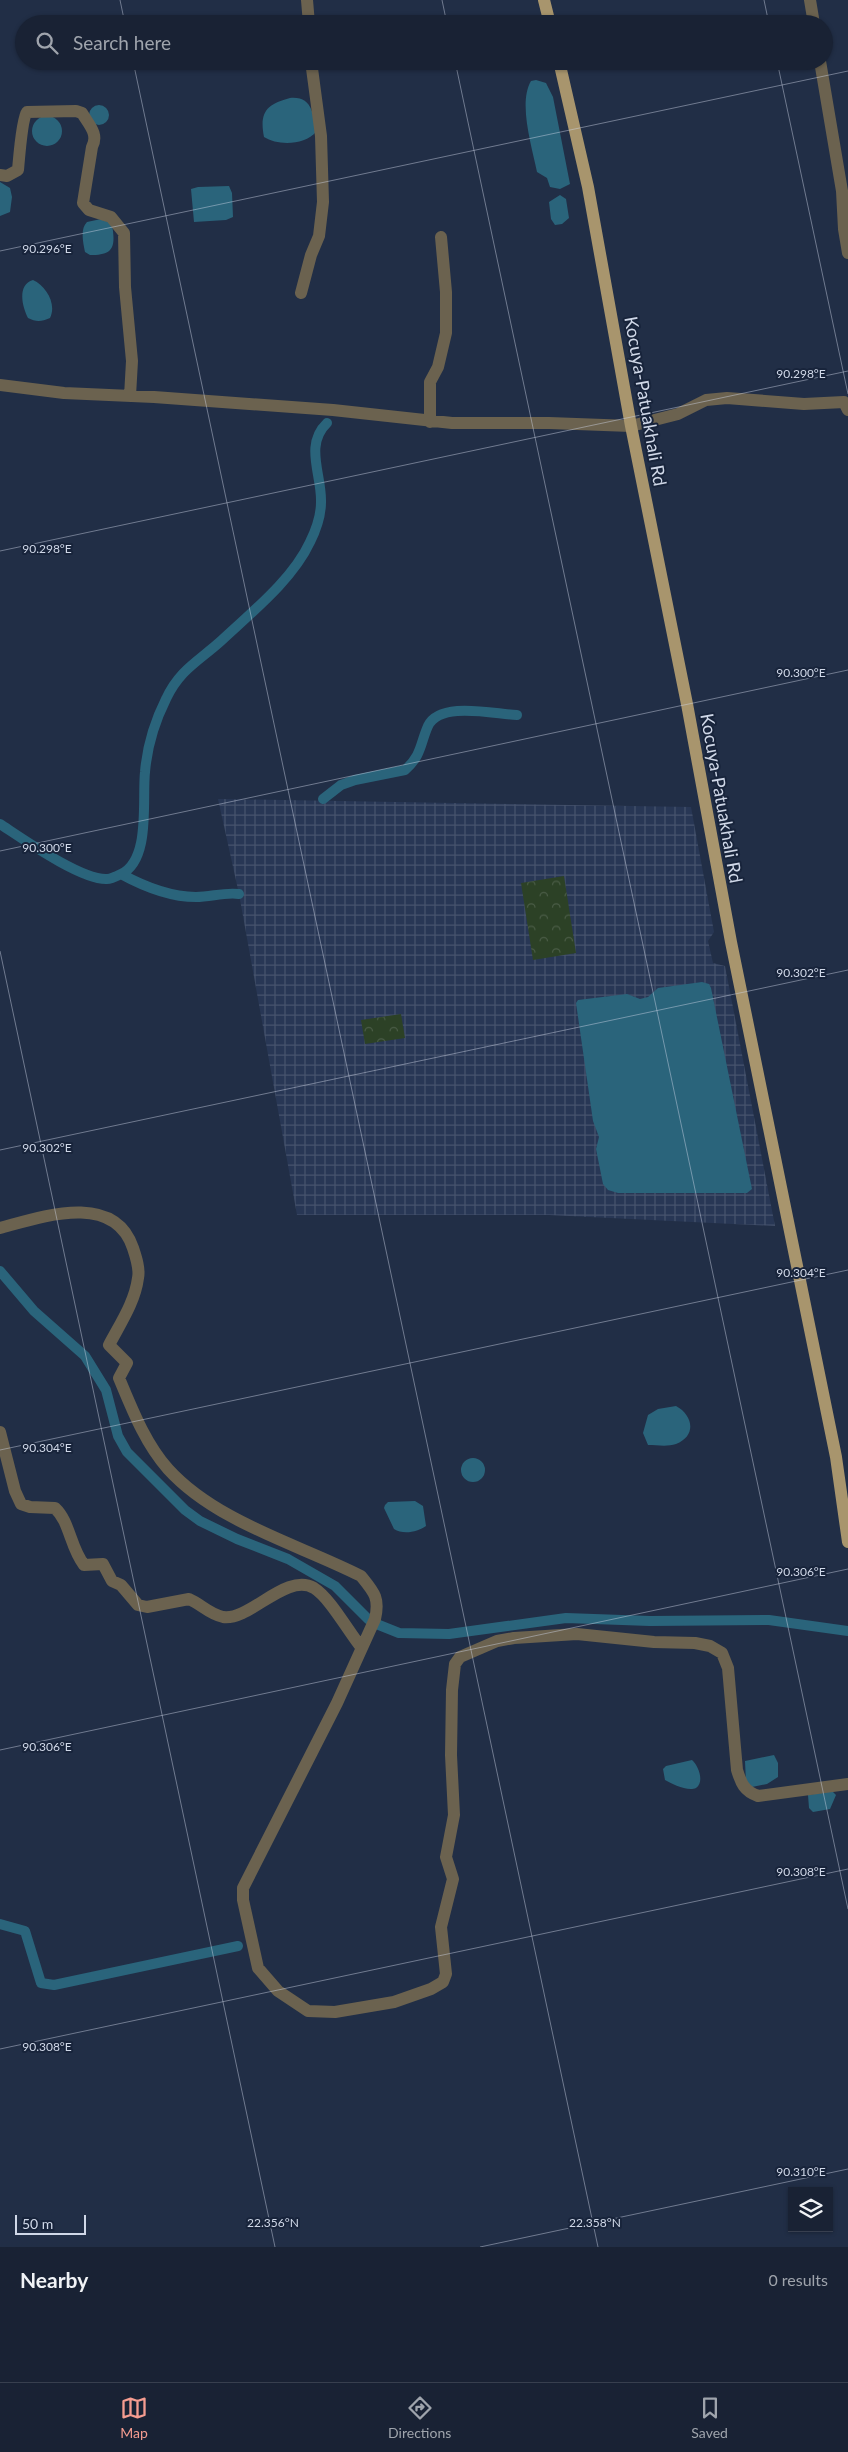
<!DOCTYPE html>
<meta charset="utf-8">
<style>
body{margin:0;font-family:Lato,sans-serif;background:#222a3c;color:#f1f3f6}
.controls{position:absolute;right:15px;bottom:15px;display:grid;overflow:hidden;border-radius:0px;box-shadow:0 1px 4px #0004}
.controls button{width:45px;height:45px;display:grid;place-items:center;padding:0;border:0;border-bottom:1px solid #373f4f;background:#192234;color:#f1f3f6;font:25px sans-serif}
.scale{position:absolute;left:15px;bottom:12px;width:71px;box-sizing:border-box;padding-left:5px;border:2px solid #d0d8e8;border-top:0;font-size:14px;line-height:18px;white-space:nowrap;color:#d0d8e8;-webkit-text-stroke:4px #18243b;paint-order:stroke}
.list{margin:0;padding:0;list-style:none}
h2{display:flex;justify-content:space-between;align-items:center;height:65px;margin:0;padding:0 20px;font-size:21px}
h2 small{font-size:16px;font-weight:400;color:#9fa4ac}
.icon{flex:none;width:28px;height:28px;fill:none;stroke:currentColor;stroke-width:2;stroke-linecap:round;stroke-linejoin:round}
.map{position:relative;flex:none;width:848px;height:2247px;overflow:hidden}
.search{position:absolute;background:#192234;box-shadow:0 1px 4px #0004;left:15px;right:15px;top:15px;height:55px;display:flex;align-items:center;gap:12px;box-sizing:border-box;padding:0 18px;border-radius:28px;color:#9fa4ac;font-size:19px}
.sheet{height:135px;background:#192234}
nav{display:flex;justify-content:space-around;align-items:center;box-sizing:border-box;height:70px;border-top:1px solid #373f4f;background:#192234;font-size:14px;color:#9fa4ac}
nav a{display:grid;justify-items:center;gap:2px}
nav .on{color:#f59c90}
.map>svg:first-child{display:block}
</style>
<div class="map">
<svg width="848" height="2247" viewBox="0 0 848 2247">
<defs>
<pattern id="industrial-grid" width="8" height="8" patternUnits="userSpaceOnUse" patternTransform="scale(1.25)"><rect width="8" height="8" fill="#283755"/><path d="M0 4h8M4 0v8" fill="none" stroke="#46536d"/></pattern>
<pattern id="park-crowns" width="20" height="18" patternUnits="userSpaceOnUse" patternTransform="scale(1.25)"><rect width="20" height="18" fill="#2c4126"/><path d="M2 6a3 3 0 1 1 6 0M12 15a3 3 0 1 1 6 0" fill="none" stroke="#4a5c46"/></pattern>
</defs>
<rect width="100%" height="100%" fill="#212e46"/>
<path fill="url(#industrial-grid)" d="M218 799 691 807 714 932 708 941 713 963 725 966 775 1226 549 1215H297L239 894Z"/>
<path fill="url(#park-crowns)" d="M564 876 576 953 533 960 521 883Z
M401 1014 405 1038 365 1044 361 1020Z"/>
<path fill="#2a647b" d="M536 80 546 83 553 97 570 184 560 189 550 187 547 178 537 172C532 147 518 103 531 81Z
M290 98C313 96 313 115 316 132 305 145 278 146 264 137 259 112 267 104 290 98Z
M89 115a10 10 0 1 1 20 0a10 10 0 1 1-20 0Z
M32 131a15 15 0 1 1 30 0a15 15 0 1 1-30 0Z
M0 182 10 188 12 197 10 212 0 216Z
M229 186 232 193 233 217 226 220 194 222 191 189 198 187Z
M560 195 566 199 569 218 562 224 555 225 551 219 549 202Z
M101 219 112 224C115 244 116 256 90 255L85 252C83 242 80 229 87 222Z
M33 280C46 286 57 304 50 318 41 322 36 322 28 318 22 306 17 285 33 280Z
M702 982 709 984 711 988 752 1189 747 1193H618L608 1190 603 1184 596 1149 599 1137 593 1121 576 1003 578 1000 627 994 640 999 648 997 658 988Z
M676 1406C693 1415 697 1436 676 1444 667 1447 657 1445 648 1445L643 1433 648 1415 658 1409Z
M461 1470a12 12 0 1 1 24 0a12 12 0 1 1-24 0Z
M415 1501 423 1506 426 1526C418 1532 403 1535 394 1529L384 1508 385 1505 388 1502Z
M774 1755 778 1763V1777L767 1784 752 1787 746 1783 745 1761Z
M692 1760C698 1765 705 1782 696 1788 688 1792 672 1784 665 1780L663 1769 666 1766Z
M832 1791 836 1795 830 1809 813 1812 809 1808 808 1795Z"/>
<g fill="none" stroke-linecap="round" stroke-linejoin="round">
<path stroke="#2a647b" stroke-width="10" d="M323 799 341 785 355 780 405 770C422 755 420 744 428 726 440 701 493 714 517 715
M0 824C23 839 81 880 107 879 111 879 117 876 121 874 151 860 142 800 145 772 147 748 155 721 166 699 180 669 199 661 222 640 252 612 293 579 310 542 316 530 321 515 321 502 322 475 304 445 327 423
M121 874C143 886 170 897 196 897 211 897 224 892 239 894
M0 1271 34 1311 85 1356 106 1390 118 1436 127 1452 185 1510 200 1521 237 1539 288 1559 335 1586 368 1619 379 1625 399 1633 449 1634 566 1618 650 1621 769 1620 848 1631
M0 1924 25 1931 41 1983 54 1985 238 1946"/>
<path stroke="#6b624f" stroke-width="12" d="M307 0 309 24
M810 0 814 24
M820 61 842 191 844 229 848 253
M0 175 7 176 18 170C19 159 22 118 27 112L76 111 82 113C89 125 99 134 92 147L83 203 89 210 111 217 124 233 125 287 132 361 130 396
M301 293 311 255 319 236 323 202 321 136 311 61
M0 385 64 393 154 397 333 410 452 423H549L631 426 678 414 706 400 727 398 804 404 844 402 848 410
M430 422V382L438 367 446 333V292L441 237
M0 1228C41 1217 114 1191 133 1248 136 1257 140 1269 138 1278 135 1302 120 1324 109 1345L127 1363 119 1378C132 1409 145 1443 168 1469 216 1522 298 1544 361 1576 374 1592 380 1598 375 1619L337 1703 243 1888V1900L258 1968 278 1991 308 2011 335 2012 394 2002 431 1989 443 1982 446 1974 441 1927 453 1879 446 1857 454 1815 451 1755 452 1690 455 1664 460 1657 497 1641 514 1638 577 1634 654 1642 695 1643 710 1646 722 1653 728 1668 737 1770C741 1783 744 1791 758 1796L848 1784
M0 1432 15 1491 21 1504 30 1507 55 1508C70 1522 70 1547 84 1565L103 1564 112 1581 121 1585 138 1605 147 1607 189 1599C201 1604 209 1614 223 1617 250 1621 286 1572 314 1588 330 1598 348 1631 361 1647"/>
<path stroke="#a8956d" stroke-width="12" d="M544 0 550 24
M559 61 588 187 631 426 687 704 731 942 836 1457 848 1542"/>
</g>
<path fill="none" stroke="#d0d8e8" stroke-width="1" stroke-opacity="0.45" d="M120 0 125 24M442 0 447 24M764 0 769 24M133 61 598 2247M455 61 848 1909M777 61 848 394M0 251 848 71M0 551 848 371M0 851 848 670M0 951 275 2247M0 1150 848 970M0 1450 848 1270M0 1750 848 1569M0 2049 848 1869M480 2247 848 2169"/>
<g text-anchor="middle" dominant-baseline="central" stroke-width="4" stroke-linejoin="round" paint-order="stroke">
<g font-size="18" fill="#d0d8e8" stroke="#18243b">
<text transform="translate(646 401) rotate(80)">Kocuya-Patuakhali Rd</text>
<text transform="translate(722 798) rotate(80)">Kocuya-Patuakhali Rd</text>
</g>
</g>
<g font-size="12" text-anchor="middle" fill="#d0d8e8" stroke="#18243b" stroke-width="4" stroke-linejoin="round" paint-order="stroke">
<text x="47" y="253">90.296°E</text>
<text x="801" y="378">90.298°E</text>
<text x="47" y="553">90.298°E</text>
<text x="801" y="677">90.300°E</text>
<text x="47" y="852">90.300°E</text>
<text x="801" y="977">90.302°E</text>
<text x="47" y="1152">90.302°E</text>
<text x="801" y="1277">90.304°E</text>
<text x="47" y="1452">90.304°E</text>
<text x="801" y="1576">90.306°E</text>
<text x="47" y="1751">90.306°E</text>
<text x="801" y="1876">90.308°E</text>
<text x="47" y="2051">90.308°E</text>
<text x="801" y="2176">90.310°E</text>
<text x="273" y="2227">22.356°N</text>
<text x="595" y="2227">22.358°N</text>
</g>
</svg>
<div class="controls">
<button><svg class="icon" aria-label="layers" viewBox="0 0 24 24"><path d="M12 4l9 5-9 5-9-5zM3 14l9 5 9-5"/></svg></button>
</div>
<div class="scale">50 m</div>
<div class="search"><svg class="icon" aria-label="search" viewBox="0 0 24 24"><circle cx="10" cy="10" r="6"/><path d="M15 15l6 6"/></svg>Search here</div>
</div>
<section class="sheet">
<h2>Nearby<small>0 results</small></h2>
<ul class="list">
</ul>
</section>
<nav>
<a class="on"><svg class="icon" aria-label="map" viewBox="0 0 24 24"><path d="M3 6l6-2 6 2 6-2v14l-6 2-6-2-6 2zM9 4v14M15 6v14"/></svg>Map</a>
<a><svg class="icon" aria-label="directions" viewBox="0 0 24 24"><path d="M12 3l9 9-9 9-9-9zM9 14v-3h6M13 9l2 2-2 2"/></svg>Directions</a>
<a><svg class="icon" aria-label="saved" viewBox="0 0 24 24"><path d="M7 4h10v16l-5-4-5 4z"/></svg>Saved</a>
</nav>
